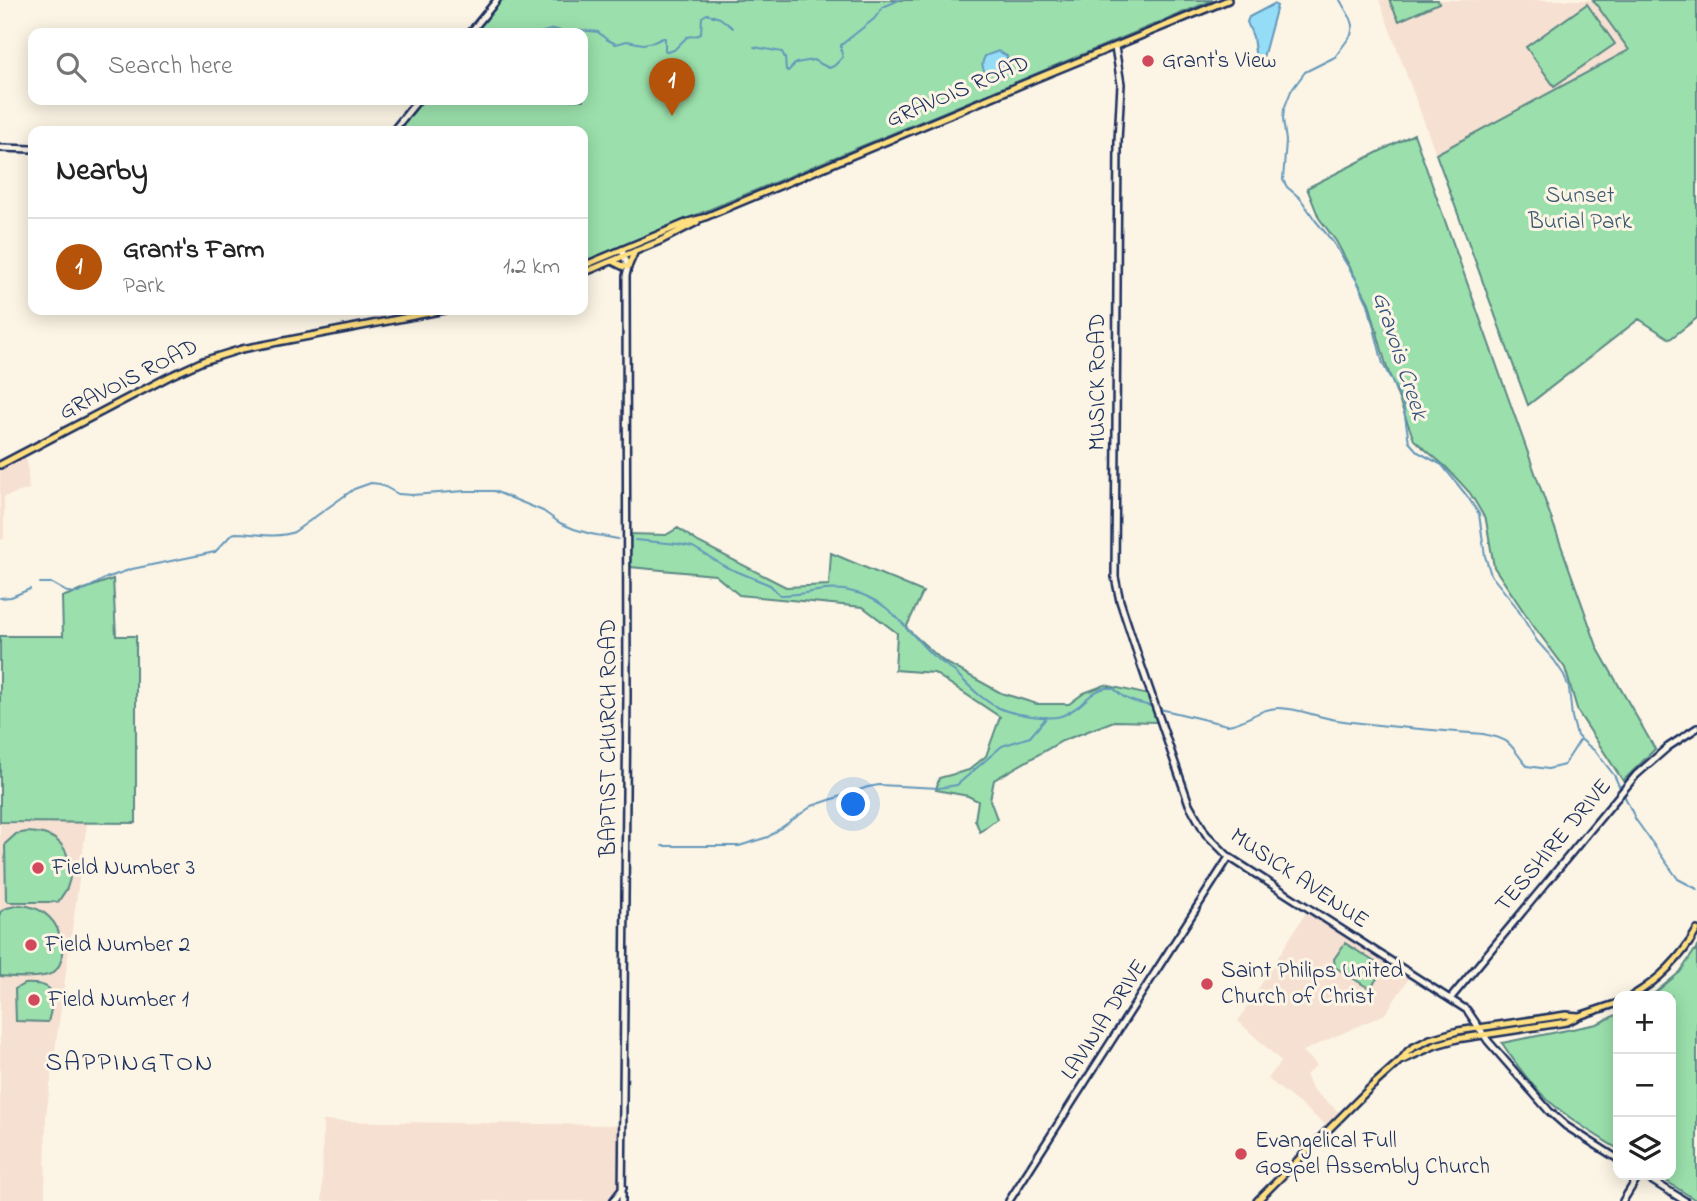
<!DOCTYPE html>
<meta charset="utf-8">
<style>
body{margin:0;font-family:"Indie Flower",sans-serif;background:#f2f2f2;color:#222}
.controls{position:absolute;right:21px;bottom:21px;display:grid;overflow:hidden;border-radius:14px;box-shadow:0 4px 18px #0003}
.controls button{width:63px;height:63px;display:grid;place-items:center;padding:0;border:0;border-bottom:2px solid #e0e0e0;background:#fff;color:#222;font:35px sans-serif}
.you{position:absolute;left:854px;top:805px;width:24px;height:24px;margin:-18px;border:5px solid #fff;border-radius:50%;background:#1a73e8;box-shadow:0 0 0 10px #1a73e833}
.badge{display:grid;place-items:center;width:46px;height:46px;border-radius:50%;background:#b45309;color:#fff;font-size:23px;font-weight:700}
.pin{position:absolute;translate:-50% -58px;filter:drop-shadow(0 2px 4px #0008)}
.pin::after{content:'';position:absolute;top:37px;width:24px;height:21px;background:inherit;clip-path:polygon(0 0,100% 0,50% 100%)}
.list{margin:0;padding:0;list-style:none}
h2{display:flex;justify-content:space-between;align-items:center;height:91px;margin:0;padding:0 28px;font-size:30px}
h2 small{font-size:23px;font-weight:400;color:#767676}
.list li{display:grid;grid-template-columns:46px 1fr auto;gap:21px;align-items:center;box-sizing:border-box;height:98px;padding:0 28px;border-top:2px solid #e0e0e0}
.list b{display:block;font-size:26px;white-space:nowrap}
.list p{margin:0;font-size:23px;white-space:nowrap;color:#767676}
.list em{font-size:23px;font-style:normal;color:#767676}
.icon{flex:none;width:38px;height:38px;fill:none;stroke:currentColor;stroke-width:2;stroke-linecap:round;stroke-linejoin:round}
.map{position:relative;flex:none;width:1697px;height:1201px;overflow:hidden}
.search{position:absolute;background:#fff;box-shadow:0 4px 18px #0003;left:28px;top:28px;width:560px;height:77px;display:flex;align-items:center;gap:18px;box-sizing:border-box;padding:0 24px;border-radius:14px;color:#767676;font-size:26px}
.panel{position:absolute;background:#fff;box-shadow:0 4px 18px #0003;left:28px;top:126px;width:560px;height:189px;border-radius:14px}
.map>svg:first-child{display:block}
</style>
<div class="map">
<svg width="1697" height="1201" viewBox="0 0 1697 1201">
<rect width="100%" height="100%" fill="#fcf5e5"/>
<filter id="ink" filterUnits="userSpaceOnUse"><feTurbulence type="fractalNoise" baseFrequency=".0143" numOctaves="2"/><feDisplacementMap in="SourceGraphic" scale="14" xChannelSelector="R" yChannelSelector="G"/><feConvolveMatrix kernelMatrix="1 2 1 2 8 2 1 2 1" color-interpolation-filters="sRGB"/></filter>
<g filter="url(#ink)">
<path fill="#f6e0d1" d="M1379 0H1593L1629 50 1436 154Z
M22 459H26L27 461 29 489 4 497V539L0 540V471Z
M0 822 87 823 46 1115 45 1201H0Z
M1307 911 1410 977 1385 1014 1303 1051 1317 1065 1306 1075 1313 1090 1339 1112 1326 1125 1268 1079 1281 1061 1238 1021Z
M323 1121 620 1125 618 1201H322Z"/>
<path fill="#9be0ac" stroke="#5b8885" stroke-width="2" d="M499 0H1213L583 262V131H396L420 100H583V33H472Z
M1389 0H1438L1439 3 1399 21Z
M1593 0H1697V318L1670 339 1639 319 1528 405 1436 154 1629 50Z
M1587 4 1615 44 1554 86 1526 47Z
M1414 134 1598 649 1655 749 1623 781 1578 712 1565 668 1532 624 1494 567 1486 520 1470 493 1446 467 1414 440 1386 365 1369 303 1336 241 1319 218 1307 188Z
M678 528 698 542 786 587 829 585 831 553 923 592 906 628 943 661 1001 693 1037 704H1069L1084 693 1105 685 1149 695 1157 722 1114 721 1062 741 994 780 990 800 997 819 980 832 975 820 978 801 968 796 936 790 939 778 969 770 986 756 1000 717 934 673 895 670 897 633 863 607 739 595 715 575 630 567V534L666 535Z
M113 579 116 636H136V823L0 822V636H63L62 597Z
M27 832C51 833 66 840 70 866 71 873 70 881 67 888 65 892 61 897 58 902H9L6 900 5 844 16 834Z
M20 905C32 906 41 909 49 917 62 929 68 960 54 972 44 980 13 977 0 976V912L7 908Z
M1345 943 1384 968 1370 989 1335 967 1334 959Z
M1697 947V1201L1657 1175H1671V996H1651L1680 972Z
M24 984C58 982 55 995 48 1022L16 1021 15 989Z
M1618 1014V1149C1595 1135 1571 1120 1550 1102 1532 1086 1515 1063 1502 1043L1597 1024Z"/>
<path fill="#95ddf7" stroke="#6497ba" stroke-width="2" d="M1274 4 1277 6 1264 54 1262 61 1259 62 1256 60 1253 37 1247 22 1249 17Z
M998 51 1007 56C1007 71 998 75 985 72 981 66 982 62 985 56Z"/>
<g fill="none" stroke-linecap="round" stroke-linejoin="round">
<path stroke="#6497ba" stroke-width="2" d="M1340 0 1351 19 1353 25 1351 35 1335 57 1305 72 1291 91 1284 109 1283 119 1286 141 1283 180 1287 187 1300 198 1315 220 1333 242 1357 281 1368 304 1383 364 1403 403 1409 442 1418 452 1442 465 1467 496 1479 514 1485 556 1491 575 1515 605 1537 641 1554 660 1564 675 1569 688 1572 717 1577 736 1596 752 1614 775 1621 790
M539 33 554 29 565 32 581 30 598 32 606 39 616 44 627 41 643 44 654 42 663 38H665V50L667 52 674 50 687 37 699 35 701 33 702 17 707 14 720 18 733 28
M754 47 782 52 785 58 786 70 788 71 796 63 813 60 829 68 834 66 843 57 841 51V45L874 19 883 7 899 0
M635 540 678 544 693 547 726 567 770 585 780 595C804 596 825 586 849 591 890 599 905 629 932 655 940 662 950 667 957 674 970 687 986 704 1004 710 1016 714 1044 719 1057 717 1065 716 1073 710 1080 705 1088 698 1096 689 1106 688 1114 687 1115 690 1120 694 1129 702 1144 704 1155 707
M40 583H51L67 592 79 593 106 578 132 569 215 552 232 534 236 533C255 533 275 539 294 532L354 489 371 483 380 484 398 494 412 495 465 491H494L543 511 560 523 574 529 591 534 618 539
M0 598 11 597 30 589
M1160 709 1227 725C1245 723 1260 708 1278 708 1298 708 1317 717 1337 720 1385 727 1434 730 1483 734 1514 740 1508 744 1527 766L1548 769 1564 765 1580 740
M1624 795 1636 820 1678 879 1697 889
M662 846H739L768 837 812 806 868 787 879 785 939 788 957 785 1002 746 1030 737 1047 717"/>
<defs>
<path id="secondary" d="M470 33 497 0
M1115 47 1121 84 1118 141 1115 577 1120 601 1138 656 1189 804 1206 834 1229 857 1467 1010 1488 1041 1549 1111 1566 1126 1618 1159
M393 131 418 100
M0 148 33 149
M1450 999 1636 775 1668 747 1697 728
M1643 1175 1685 1201
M613 1201 623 1188
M622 1201 627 694 626 276 628 267 622 250
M1009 1201 1229 857
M1623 1201 1639 1175"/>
<path id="primary" d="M614 262 624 267
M583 266 688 222 703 218 1035 79 1228 0
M628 267 635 251
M583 273 660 241 697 222
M0 465 170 376 203 361 242 349 445 310
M1632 996C1659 980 1681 958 1697 930
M1403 1060 1436 1045 1457 1039 1567 1022 1579 1016 1618 1003
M1257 1201 1372 1086 1401 1060 1408 1051 1412 1048 1430 1039 1458 1031 1566 1015 1579 1016"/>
</defs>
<use href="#secondary" stroke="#1b2f5e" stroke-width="10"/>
<use href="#primary" stroke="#1b2f5e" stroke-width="10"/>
<use href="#secondary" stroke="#fcf5e5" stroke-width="5"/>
<use href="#primary" stroke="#ffdf80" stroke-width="5"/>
</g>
</g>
<g fill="#d1495b" stroke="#fcf5e5" stroke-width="2.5">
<circle cx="1148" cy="61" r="7"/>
<circle cx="38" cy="868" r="7"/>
<circle cx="31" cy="945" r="7"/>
<circle cx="1207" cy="984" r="7"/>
<circle cx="34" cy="1000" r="7"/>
<circle cx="1241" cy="1154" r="7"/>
</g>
<g text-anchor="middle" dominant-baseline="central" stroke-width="6" stroke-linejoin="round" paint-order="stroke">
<g font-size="23" fill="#1b2f5e" stroke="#fcf5e5" text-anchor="start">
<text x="1162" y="61">Grant's View</text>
<text x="52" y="868">Field Number 3</text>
<text x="45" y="945">Field Number 2</text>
<text x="1221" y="971">Saint Philips United<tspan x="1221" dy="26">Church of Christ</tspan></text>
<text x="48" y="1000">Field Number 1</text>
<text x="1255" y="1141">Evangelical Full<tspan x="1255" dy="26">Gospel Assembly Church</tspan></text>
</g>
<g font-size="23" fill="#1b2f5e" stroke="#fcf5e5">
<text transform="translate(958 92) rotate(-23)">GRAVOIS ROAD</text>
<text transform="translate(129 380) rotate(-27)">GRAVOIS ROAD</text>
<text transform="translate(1098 382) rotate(-90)">MUSICK ROAD</text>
<text transform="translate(609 738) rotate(-90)">BAPTIST CHURCH ROAD</text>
<text transform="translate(1554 846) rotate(-50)">TESSHIRE DRIVE</text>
<text transform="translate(1299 879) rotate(34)">MUSICK AVENUE</text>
<text transform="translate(1105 1020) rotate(-57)">LAVINIA DRIVE</text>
</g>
<g font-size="23" fill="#3b5b72" stroke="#fcf5e5">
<text x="1580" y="196">Sunset<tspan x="1580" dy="26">Burial Park</tspan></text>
</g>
<g font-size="24" font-style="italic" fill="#33527d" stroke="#fcf5e5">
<text transform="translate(1399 356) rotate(72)">Gravois Creek</text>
</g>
<g font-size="26" letter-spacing="2" fill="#1b2f5e" stroke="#fcf5e5">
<text x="130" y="1064">SAPPINGTON</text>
</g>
</g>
</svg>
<div class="controls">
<button>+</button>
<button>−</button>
<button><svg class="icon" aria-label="layers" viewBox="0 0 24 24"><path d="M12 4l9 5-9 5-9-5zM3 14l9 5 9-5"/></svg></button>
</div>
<div class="you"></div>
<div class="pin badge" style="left:672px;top:116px">1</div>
<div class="search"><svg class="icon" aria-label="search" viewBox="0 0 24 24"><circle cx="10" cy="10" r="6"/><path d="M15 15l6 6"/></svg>Search here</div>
<section class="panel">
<h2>Nearby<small></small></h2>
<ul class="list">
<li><span class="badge">1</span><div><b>Grant's Farm</b><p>Park</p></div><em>1.2 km</em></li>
</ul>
</section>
</div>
